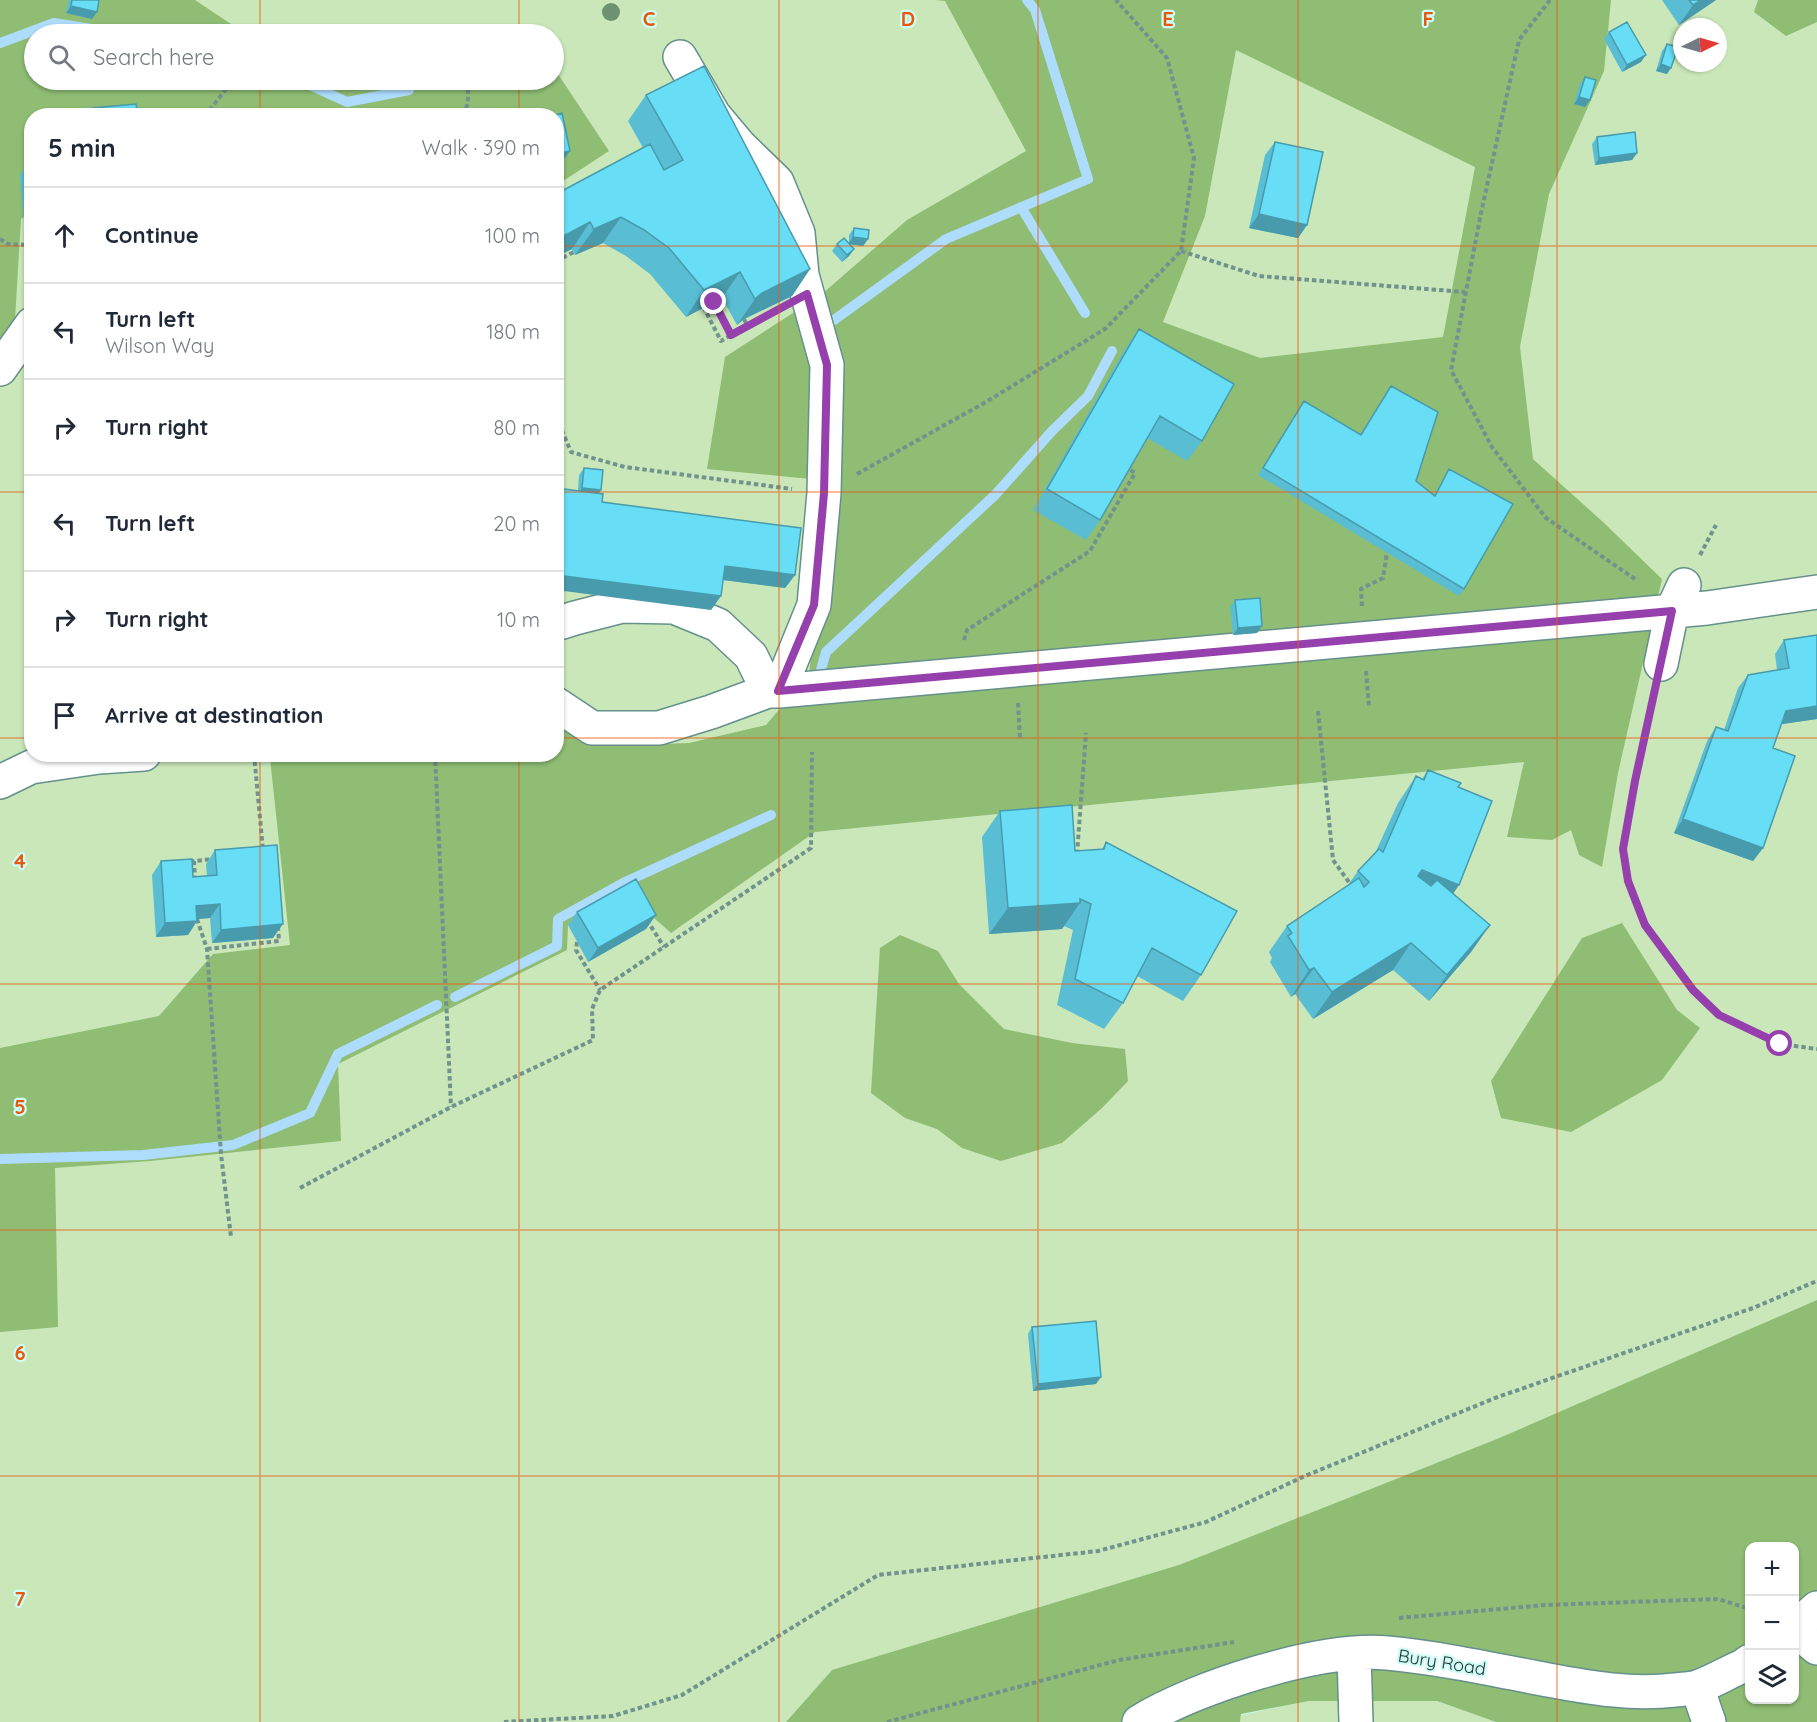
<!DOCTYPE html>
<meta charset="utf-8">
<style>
body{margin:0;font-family:Quicksand,sans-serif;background:#f6f6f7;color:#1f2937}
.controls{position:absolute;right:18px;bottom:18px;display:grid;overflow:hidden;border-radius:12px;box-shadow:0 2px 4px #0004}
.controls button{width:54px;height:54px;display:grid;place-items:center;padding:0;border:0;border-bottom:2px solid #e0e1e3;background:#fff;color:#1f2937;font:30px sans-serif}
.compass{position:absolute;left:1673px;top:18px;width:54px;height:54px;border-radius:50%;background:#fff;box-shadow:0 2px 4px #0004;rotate:85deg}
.stop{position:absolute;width:18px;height:18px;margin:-14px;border:4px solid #9540ad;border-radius:50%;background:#fff}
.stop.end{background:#9540ad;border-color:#fff;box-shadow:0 2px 6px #0008}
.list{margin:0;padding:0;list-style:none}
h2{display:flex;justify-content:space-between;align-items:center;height:78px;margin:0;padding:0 24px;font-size:26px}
h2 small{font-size:20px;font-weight:400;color:#747a83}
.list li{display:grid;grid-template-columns:39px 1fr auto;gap:18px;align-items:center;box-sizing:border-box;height:96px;padding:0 24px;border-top:2px solid #e0e1e3}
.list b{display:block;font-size:22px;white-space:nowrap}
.list p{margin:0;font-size:20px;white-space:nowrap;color:#747a83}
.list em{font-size:20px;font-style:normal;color:#747a83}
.icon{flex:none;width:33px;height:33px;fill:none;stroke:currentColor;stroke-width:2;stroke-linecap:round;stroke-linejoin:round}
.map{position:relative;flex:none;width:1817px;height:1722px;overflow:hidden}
.search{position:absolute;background:#fff;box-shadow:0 2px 4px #0004;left:24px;top:24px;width:540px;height:66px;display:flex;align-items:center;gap:15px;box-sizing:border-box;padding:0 21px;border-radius:33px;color:#747a83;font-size:22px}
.panel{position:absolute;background:#fff;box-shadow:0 2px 4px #0004;left:24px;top:108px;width:540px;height:654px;border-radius:24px}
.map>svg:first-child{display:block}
</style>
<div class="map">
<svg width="1817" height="1722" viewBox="0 0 1817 1722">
<rect width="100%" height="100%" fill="#cefcf6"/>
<path fill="#c9e7b9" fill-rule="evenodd" d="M0 0H1817V1553L1794 1546 1749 1547 832 1670 786 1722H0ZM1682 27H1718V63H1682ZM34 34H554V80H34ZM32 116H556V754H32Z
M1308 1701H1437L1496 1722H1240L1241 1715Z"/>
<path fill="#8fbd74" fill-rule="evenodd" d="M0 0H195L246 34H34V80H314L323 85 392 80H554V68L609 151 557 185 556 116H32L31 212 21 219 15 320 0 345Z
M935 0H1611L1604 71 1549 194 1520 347 1533 459 1603 522 1662 579 1618 773 1602 867 1579 855 1571 830 1552 840 1507 837 1524 762 815 832 671 933 626 893 568 925 567 950 338 1064 341 1141 150 1161 55 1168 58 1327 0 1332V1048L159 1016 213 954 290 945 270 758 282 754H556L557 727 601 746 689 743 766 725 809 674 831 481 707 469 725 357 822 294 907 220 1026 151 945 1ZM1236 50 1475 167 1443 337 1260 358 1163 322 1205 216Z
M1758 0H1817V22L1786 36 1754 12Z
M1622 923 1677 1010 1700 1028 1662 1080 1571 1132 1501 1118 1491 1081 1582 938Z
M900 935 938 951 959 984 1004 1029 1072 1043 1125 1049 1128 1081 1102 1108 1062 1143 1001 1161 962 1148 937 1129 905 1118 871 1093 880 948Z
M1817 1300V1722H1496L1437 1701H1309L1241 1714 1240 1722H786L832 1670 1179 1565 1497 1439ZM1750 1546H1794V1700H1750Z"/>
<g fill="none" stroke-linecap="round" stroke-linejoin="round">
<path stroke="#aedcfd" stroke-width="10" d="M0 43 54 23 123 34
M299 80 347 102 409 90
M1021 207 1085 313
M834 320 946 239 1088 179 1035 10 1027 0
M819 677 826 652 995 495 1052 431 1088 396 1112 351
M455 997 557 946 558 919 623 883 771 815
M0 1159 143 1155 233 1145 310 1113 338 1054 437 1005"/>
<defs>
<path id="minor" d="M680 57 714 115 740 146 777 182 798 233 802 275 827 365 824 493 814 605 779 691
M0 369 32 324
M556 624 575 618 622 606 674 607 718 625 751 656 768 691
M1661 664 1672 611 1684 585
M556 704 592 728H659L711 712 768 691H779L1707 608 1817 592
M0 782 31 767 99 757 144 754
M1794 1628 1817 1608
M1794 1629 1817 1648
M1354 1654 1356 1722
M1697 1687 1709 1722
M1139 1722C1195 1687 1321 1647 1387 1653 1441 1658 1495 1670 1548 1680 1591 1688 1632 1695 1675 1690 1682 1689 1690 1689 1697 1687 1713 1682 1728 1672 1743 1666L1750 1661"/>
</defs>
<use href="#minor" stroke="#65908b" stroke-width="36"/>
<path stroke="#72928e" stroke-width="4" stroke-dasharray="4.5 3" stroke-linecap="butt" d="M1550 0 1519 40 1481 213 1451 370 1492 447 1546 518 1635 579
M205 116 233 80
M465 116 468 99V80
M0 239 8 244 32 245
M1181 251 1259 276 1465 292
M556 261 574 252
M714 302 731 335 778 310
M715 305 705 310 721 341 731 335
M744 319 748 327
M556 416 571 452 625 467 792 489
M857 474 986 402 1105 329 1181 251 1194 158 1167 58 1116 0
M1700 555 1716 525
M1362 606 1361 589 1383 578 1387 552
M964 640 967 630 1090 551 1135 473 1127 468
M1366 671 1369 706
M1654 695 1623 849 1628 881 1645 925 1693 990 1719 1015 1781 1044 1817 1049
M1018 703 1020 739
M1318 711 1333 860 1351 885
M254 754 263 850
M435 754 451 1107
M1077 854 1086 733
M195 880 194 861 213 859
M197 919 207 949 221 1154 231 1237
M647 920 664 947
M577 942 576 950 600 990
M207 949 279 941 278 928
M300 1188 451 1107 593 1040 592 1009 600 990 811 848 812 752
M1399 1618 1545 1605 1718 1599 1750 1609
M504 1722 613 1716 682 1695 878 1575 1098 1551 1206 1522 1305 1476 1495 1398 1753 1308 1817 1281
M887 1722 1119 1660 1234 1642"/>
<use href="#minor" stroke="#fff" stroke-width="33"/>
</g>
<circle fill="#6d9171" cx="611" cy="12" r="9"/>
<path fill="#59bed4" d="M69 0H99L97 12 92 19 66 13Z
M1662 0H1716L1679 25Z
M1609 32 1641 62 1622 72 1604 39Z
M1667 44V74L1656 71 1662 51Z
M1585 77V107L1574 104 1580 84Z
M646 95 810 269 792 296 744 319 737 325 722 298 686 317 650 274 626 256 603 243 575 255 572 249 556 257 643 148 628 121Z
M93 108 138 116H88Z
M1597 137 1637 153 1632 160 1595 165 1592 144Z
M1275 142 1307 225 1298 238 1249 228 1265 155Z
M32 158V220L24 221 20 175Z
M854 228 868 239 863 246 850 244 854 249 849 256 842 262 832 251 837 244 849 243V235Z
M1139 329 1202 441 1187 461 1147 438 1100 520 1086 540 1033 510 1125 349Z
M1391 386 1416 481 1434 495 1449 469 1464 589 1459 596 1258 475 1304 401 1360 435Z
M32 401V463L24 462Z
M584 468 599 493 602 502 795 575 785 588 723 580 711 610 578 490 579 475Z
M1235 600 1257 633 1233 635 1230 607Z
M1817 635V719L1781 724 1773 748 1763 848 1753 861 1674 833 1707 741 1716 727 1724 730 1738 688 1748 675 1777 670 1775 654 1784 640Z
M1428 770 1458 787 1453 894 1490 925 1471 952 1429 1001 1393 970 1313 1019 1295 994 1291 997 1270 962 1272 958 1269 952 1287 926 1348 885 1358 871 1376 851 1398 803 1416 776 1422 779Z
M1000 811 1075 851 1102 849 1106 842 1201 975 1183 1001 1137 976 1123 1003 1104 1029 1057 1005 1073 930 1064 926 1062 929 989 934 982 837Z
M215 850 273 938 212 943 210 918 197 919V921L188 935 156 937 152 875 161 861 193 877 207 876 206 864Z
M577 912 656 915 646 929 588 962 568 925Z
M1032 1327 1096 1384 1033 1391 1028 1334Z"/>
<path fill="#489bac" d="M1701 0H1716L1679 25 1693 5Z
M71 6 97 12 92 19 66 13Z
M1646 55 1641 62 1622 72 1627 65Z
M1661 64 1671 68 1667 74 1656 71Z
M1579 97 1590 100 1585 107 1574 104Z
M570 151 565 158 556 160V154Z
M1637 153 1632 160 1595 165 1599 158Z
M32 209V220L24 221Z
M1259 214 1307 225 1298 238 1249 228Z
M621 217 603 243 575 255 594 229Z
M590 222 572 249 556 257V240Z
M853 237 868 239 863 246 848 244Z
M854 249 849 256 842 262 847 255Z
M810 269 792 296 744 319 737 325 755 299 762 293Z
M740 272 722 298 686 317 704 290Z
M32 451V463L24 462Z
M582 488 601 490 596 497 577 495Z
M725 566 795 575 785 588 715 579Z
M556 575 721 596 711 610 556 590Z
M1262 626 1257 633 1233 635 1238 628Z
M1817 706V719L1776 725 1786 711Z
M1683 819 1763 848 1753 861 1674 833Z
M1422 870 1459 885 1441 912 1404 896Z
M1080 903 1062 929 989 934 1008 908Z
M220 904 210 918 186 920 196 906Z
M656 915 646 929 588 962 598 948Z
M197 921 188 935 156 937 165 923Z
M283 924 273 938 212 943 221 930Z
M1490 925 1471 952 1429 1001 1447 975Z
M1411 943 1393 970 1313 1019 1332 992Z
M1314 968 1295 994 1291 997 1309 970Z
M1101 1377 1096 1384 1033 1391 1038 1384Z"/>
<path fill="#67ddf6" stroke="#489bac" stroke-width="1.5" d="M72 0H99L97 12 71 6Z
M1689 0H1701L1693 5Z
M1627 22 1646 55 1627 65 1609 32Z
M1667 44 1678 47 1671 68 1661 64Z
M704 66 810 269 762 293 755 299 740 272 704 290 669 248 644 230 621 217 594 229 590 222 556 240V194L650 144 664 170 683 160 646 95Z
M1585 77 1596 80 1590 100 1579 97Z
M136 104 138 116H94L93 108Z
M562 113 570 151 556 154V116H553Z
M1635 132 1637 153 1599 158 1597 137Z
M1275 142 1323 152 1307 225 1259 214Z
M854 228 869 230 868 239 853 237Z
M844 238 854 249 847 255 837 244Z
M1139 329 1234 384 1202 441 1160 416 1100 520 1047 489Z
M1391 386 1438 412 1416 481 1435 496 1449 469 1513 504 1464 589 1263 468 1304 401 1361 435Z
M584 468 603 470 601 490 582 488Z
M556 488 603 494 602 502 801 528 795 575 725 566 721 596 556 575Z
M1260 598 1262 626 1238 628 1235 600Z
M1817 635V706L1786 711 1773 748 1795 756 1763 848 1683 819 1716 727 1728 731 1748 675 1789 668 1784 640Z
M1428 770 1461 783 1458 787 1492 801 1459 885 1422 870 1418 876 1431 886 1437 880 1490 925 1447 975 1411 943 1332 992 1314 968 1309 970 1288 936 1292 933 1287 926 1359 878 1364 887 1369 882 1358 871 1379 849 1383 852 1416 776 1424 780Z
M1072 805 1075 851 1104 849 1106 842 1237 911 1201 975 1152 948 1123 1003 1075 979 1091 904 1080 899V903L1008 908 1000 811Z
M277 845 283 924 221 930 220 904 196 906 197 921 165 923 161 861 192 859 193 877 217 875 215 850Z
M636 879 656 915 598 948 577 912Z
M1096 1321 1101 1377 1038 1384 1032 1327Z"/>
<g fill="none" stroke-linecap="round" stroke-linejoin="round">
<path stroke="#9540ad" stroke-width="8" d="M714 302 731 335 807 294 827 365 824 493 814 605 778 691 1672 611 1635 781 1623 849 1628 881 1645 925 1693 990 1719 1015 1780 1044"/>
</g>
<path fill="none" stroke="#e8590c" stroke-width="1.5" stroke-opacity="0.55" d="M260 0V34M519 0V34M779 0V1722M1038 0V1722M1298 0V1722M1557 0V1722M260 80V116M519 80V116M0 246H32M556 246H1817M0 492H32M556 492H1817M0 738H32M556 738H1817M260 754V1722M519 754V1722M0 984H1817M0 1230H1817M0 1476H1817"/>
<g text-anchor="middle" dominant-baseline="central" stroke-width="4.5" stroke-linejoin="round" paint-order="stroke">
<g font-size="18" fill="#1f312f" stroke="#cefcf6">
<text transform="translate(1442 1662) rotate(9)">Bury Road</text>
</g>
</g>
<g font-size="20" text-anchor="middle" font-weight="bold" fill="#e8590c" stroke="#cefcf6" stroke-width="4.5" stroke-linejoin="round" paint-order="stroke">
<text x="649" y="26">C</text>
<text x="908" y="26">D</text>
<text x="1168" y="26">E</text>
<text x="1428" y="26">F</text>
<text x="20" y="868">4</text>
<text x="20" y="1114">5</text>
<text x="20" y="1360">6</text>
<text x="20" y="1606">7</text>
</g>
</svg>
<div class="controls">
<button>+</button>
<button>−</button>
<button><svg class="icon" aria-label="layers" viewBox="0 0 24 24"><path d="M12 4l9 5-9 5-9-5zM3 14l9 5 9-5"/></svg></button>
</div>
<svg class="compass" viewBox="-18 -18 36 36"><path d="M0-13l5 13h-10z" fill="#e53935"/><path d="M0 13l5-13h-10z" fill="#747a83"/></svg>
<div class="stop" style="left:1780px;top:1044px"></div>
<div class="stop end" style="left:714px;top:302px"></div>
<div class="search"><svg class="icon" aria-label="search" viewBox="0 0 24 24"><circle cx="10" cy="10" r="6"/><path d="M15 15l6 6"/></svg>Search here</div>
<section class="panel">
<h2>5 min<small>Walk · 390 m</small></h2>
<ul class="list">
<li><svg class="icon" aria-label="ahead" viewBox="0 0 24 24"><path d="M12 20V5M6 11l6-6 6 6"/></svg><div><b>Continue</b></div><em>100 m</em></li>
<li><svg class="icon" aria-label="left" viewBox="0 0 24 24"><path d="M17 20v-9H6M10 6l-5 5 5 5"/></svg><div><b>Turn left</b><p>Wilson Way</p></div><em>180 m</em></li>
<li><svg class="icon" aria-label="right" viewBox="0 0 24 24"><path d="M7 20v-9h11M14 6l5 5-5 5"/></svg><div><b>Turn right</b></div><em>80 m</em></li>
<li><svg class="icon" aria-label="left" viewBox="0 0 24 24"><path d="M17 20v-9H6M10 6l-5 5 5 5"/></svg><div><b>Turn left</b></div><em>20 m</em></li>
<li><svg class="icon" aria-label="right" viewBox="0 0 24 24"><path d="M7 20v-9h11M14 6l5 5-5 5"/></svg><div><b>Turn right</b></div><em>10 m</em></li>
<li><svg class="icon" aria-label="arrive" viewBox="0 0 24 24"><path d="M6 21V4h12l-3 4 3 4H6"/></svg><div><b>Arrive at destination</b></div></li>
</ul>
</section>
</div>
